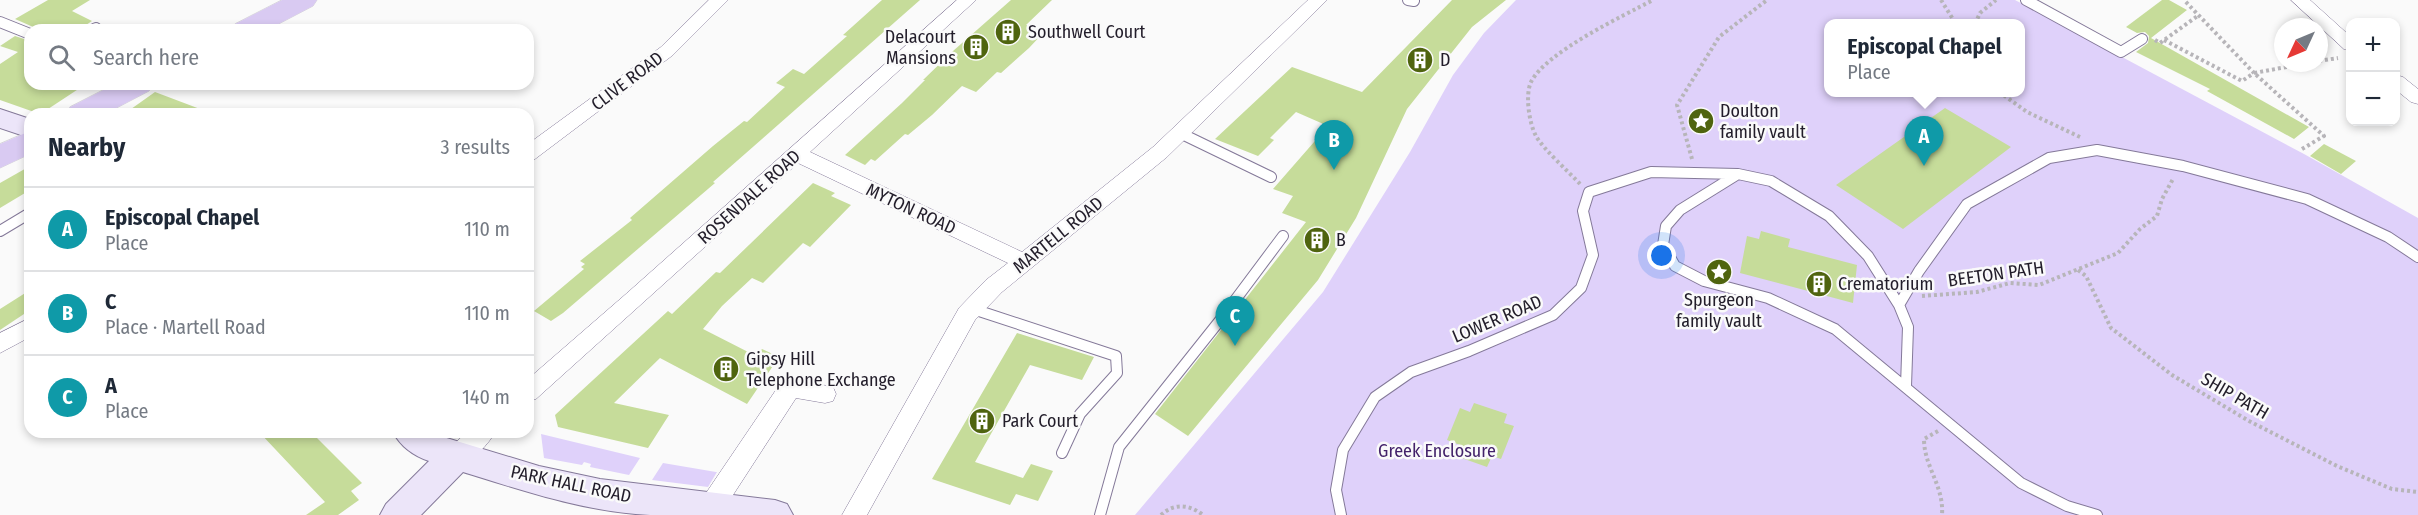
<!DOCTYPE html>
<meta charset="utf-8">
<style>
body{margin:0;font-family:"Fira Sans Condensed",sans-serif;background:#f2f2f3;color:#1f2937}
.controls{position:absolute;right:18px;top:18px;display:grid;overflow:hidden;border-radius:12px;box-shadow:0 3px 9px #0003}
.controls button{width:54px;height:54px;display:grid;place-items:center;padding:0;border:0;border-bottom:2px solid #e0e1e3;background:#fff;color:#1f2937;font:30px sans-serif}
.compass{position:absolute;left:2274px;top:18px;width:54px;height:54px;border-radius:50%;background:#fff;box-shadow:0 3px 9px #0003;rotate:226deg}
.you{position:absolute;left:1662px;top:256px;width:21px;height:21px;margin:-15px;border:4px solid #fff;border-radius:50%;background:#1a73e8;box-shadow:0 0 0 9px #1a73e833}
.badge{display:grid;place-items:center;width:39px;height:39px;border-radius:50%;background:#4f640f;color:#fff;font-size:20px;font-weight:700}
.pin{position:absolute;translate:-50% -50px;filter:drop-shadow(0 2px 3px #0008)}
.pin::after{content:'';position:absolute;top:32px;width:21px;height:18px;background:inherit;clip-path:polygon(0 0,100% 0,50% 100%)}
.popup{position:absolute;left:1824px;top:19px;width:201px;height:78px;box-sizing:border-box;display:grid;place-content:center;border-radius:12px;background:#fff;filter:drop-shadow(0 2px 4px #0005);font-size:20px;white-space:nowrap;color:#747a83}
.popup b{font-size:22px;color:#1f2937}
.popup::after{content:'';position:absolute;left:50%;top:100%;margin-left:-12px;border:12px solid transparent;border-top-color:#fff}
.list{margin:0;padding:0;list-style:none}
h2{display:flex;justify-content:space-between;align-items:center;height:78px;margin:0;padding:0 24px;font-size:26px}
h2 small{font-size:20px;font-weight:400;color:#747a83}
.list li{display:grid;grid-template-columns:39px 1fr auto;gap:18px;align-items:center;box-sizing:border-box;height:84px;padding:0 24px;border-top:2px solid #e0e1e3}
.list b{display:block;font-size:22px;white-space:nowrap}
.list p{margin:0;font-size:20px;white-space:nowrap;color:#747a83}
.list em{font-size:20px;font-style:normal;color:#747a83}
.icon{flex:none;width:33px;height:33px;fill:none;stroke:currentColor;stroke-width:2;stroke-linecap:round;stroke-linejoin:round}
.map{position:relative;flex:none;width:2418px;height:515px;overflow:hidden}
.search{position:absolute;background:#fff;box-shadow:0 3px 9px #0003;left:24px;top:24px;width:510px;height:66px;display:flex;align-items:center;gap:15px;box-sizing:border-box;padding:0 21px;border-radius:18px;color:#747a83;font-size:22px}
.panel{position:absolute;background:#fff;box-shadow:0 3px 9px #0003;left:24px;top:108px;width:510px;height:330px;border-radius:18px}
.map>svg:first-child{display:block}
</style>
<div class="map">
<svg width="2418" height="515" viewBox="0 0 2418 515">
<rect width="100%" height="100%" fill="#fafafa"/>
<path fill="#dfd1fa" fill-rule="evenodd" d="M1516 0H2015L2304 154 2418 218V515H1135L1323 292 1410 152 1453 75 1484 33ZM1828 24H2020V92H1828Z
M541 434 640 458 629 475 590 467 591 464 584 462 582 465 544 458Z
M663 463 716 472H717L708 487 652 480Z"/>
<path fill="#c6dc9a" d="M48 0H90L72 11 92 21 86 25 85 30H40L15 19Z
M882 0H920L713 182 715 183 563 313 551 321 534 311 584 269 581 267 585 264 580 261 632 220 630 218 713 146 744 121 747 122 785 87 776 83 793 69 804 74 847 36 843 35Z
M1011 0H1052L1026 25 1045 31 1029 48 1001 73 997 72 976 92 962 86 932 115 908 135 905 134 875 161 871 159 865 165 845 155 902 103 925 80H923L953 51Z
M1452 0H1506L1472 27 1407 109 1356 218 1318 280 1188 436 1155 414 1306 222 1282 213 1293 196 1273 189 1328 126 1296 112 1270 138 1274 140 1258 156 1215 139 1292 67 1362 92Z
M2162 0H2169L2187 10 2151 38 2309 127 2294 139 2207 91 2210 89 2136 52 2148 43 2149 36 2145 32 2137 33 2126 27Z
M15 36 30 41V84H86L45 111 37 113 0 100V64L18 52 0 46Z
M155 92 208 112V114H124Z
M1945 108 2011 147 1903 229 1836 185Z
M2324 144 2356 161 2341 174 2310 156Z
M30 166V190L0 208V183Z
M813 183 835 193 831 196 851 205 810 247 803 243 763 283 752 278 722 306 703 329 756 356 762 349 779 357 747 404 660 358 614 403 669 415 648 448 558 427 555 415 668 311 672 314 716 272 720 273Z
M1761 231 1790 239 1788 247 1857 265 1853 303 1740 273 1747 236 1759 239Z
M30 290V310L0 330V309Z
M1017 333 1094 357 1082 380 1030 365 975 462 1023 478 1031 464 1053 471 1038 501 1016 494 1010 505 932 479Z
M1474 403 1507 414 1504 423 1514 426 1501 459 1492 456 1487 467 1456 456 1460 445 1447 440 1460 408 1470 412Z
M259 432H311L362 483 351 491 359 500 338 515H306L325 502Z"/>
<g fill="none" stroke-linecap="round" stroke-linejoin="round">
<defs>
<path id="lane" d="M1408 0 1414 1
M2026 0 2121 52 2142 39
M0 22 30 34
M92 30 96 28
M1180 133 1271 177
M0 231 30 213
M1899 305 1919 271 1967 204 2049 158 2097 150 2183 166 2307 199 2388 237 2418 257
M973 309 1116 356 1117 373 1080 414 1062 453
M1906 386 1908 327 1899 305 1868 256 1829 216 1771 181 1738 174 1680 210 1666 226 1663 245 1675 266 1704 281 1768 298 1835 329 2021 483 2067 506 2097 515
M1100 515 1119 447 1221 319 1283 236
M1341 515 1336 490 1343 450 1375 397 1411 372 1469 351 1553 315 1581 288 1593 255 1583 211 1589 192 1651 172 1738 174"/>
<path id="street" d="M709 0H728L673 55 535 159 528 161V144L661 47Z
M957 0H976L810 152 1022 252 1153 147 1308 0H1327L1167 157 1002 292 975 320 867 515H842L959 308 986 280 1008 263 798 163 536 399 528 401V379L626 294Z
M2291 0H2310L2350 36V51L2344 49Z
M2396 75 2403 77 2418 89V104L2411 102 2396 90Z
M30 318V337L0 353V333Z
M790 379 833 387 836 394 833 401 825 403 796 398 720 515H702L699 507 702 499 782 381Z
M467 432H495C487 447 467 468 450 462L446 455 450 448Z"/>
<path id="secondary" d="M0 109 30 119V138L0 128Z
M393 432H435L440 436 539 466 600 479 775 500 787 504 793 515C745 515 698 515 650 515 586 512 524 491 463 472L421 515H380L386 504 429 461C414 456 401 447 393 432Z"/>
<path id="primary" d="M282 0H317L313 6 267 30H231L235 24Z
M115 84H154L149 91 105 114H66L70 107Z
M30 131V154L0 168V144Z"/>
</defs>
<use href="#lane" stroke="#847999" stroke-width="12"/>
<use href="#street" stroke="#847999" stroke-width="1"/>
<use href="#secondary" stroke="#847999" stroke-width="2"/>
<use href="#primary" stroke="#d7d6d9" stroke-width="1"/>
<path stroke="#b7b5b9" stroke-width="4" stroke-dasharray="3 3" stroke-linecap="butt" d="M1941 0 1956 24
M1975 24 1980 13 1996 0
M2155 40 2160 43 2199 15
M2164 40 2242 81 2254 73 2184 0
M2319 61 2338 58
M1999 92 2027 112 2080 137
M2302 149 2324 136 2254 73 2308 63
M1692 159 1677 105 1719 37 1767 0
M1580 184C1568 171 1544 150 1536 136 1529 123 1525 95 1531 82 1546 52 1623 16 1653 0
M2078 270 2086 276 2111 328 2172 375 2249 421 2337 466 2392 489 2418 492
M1922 296 1977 292 2010 283 2039 285 2118 253 2140 229 2157 216 2162 199 2173 179
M1938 431 1924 439C1924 467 1944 485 1942 515
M1161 515C1174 503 1189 504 1203 515"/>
<use href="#lane" stroke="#fff" stroke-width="10"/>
<use href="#street" fill="#fff" fill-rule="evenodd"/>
<use href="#secondary" fill="#ece5f9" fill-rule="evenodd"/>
<use href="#primary" fill="#d9caf2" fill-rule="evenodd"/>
</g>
<defs>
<symbol id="building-disc" viewBox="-11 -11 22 22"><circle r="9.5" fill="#4f640f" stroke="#fafafa"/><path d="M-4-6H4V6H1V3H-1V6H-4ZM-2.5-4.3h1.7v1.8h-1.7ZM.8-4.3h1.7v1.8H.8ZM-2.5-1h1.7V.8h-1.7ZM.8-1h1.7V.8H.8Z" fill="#fff"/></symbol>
<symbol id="sight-disc" viewBox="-11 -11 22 22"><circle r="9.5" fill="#4f640f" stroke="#fafafa"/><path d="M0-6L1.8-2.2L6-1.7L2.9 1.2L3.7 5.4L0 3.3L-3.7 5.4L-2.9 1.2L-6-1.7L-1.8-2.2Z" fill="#fff"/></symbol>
</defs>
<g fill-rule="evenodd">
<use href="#building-disc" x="993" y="17" width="30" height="30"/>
<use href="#building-disc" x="961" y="32" width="30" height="30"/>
<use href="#building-disc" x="1405" y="45" width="30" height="30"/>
<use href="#sight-disc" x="1686" y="106" width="30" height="30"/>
<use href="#building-disc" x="1302" y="225" width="30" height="30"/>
<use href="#sight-disc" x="1704" y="257" width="30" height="30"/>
<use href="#building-disc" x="1804" y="269" width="30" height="30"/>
<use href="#building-disc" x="711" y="354" width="30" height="30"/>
<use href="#building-disc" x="967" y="406" width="30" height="30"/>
</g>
<g text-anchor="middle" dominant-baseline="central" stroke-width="5" stroke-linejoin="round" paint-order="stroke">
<g font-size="18" fill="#221d2a" stroke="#fafafa" text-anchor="start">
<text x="1028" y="32">Southwell Court</text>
<text x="956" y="37" text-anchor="end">Delacourt<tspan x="956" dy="21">Mansions</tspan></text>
<text x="1440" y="60">D</text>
<text x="1720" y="111">Doulton<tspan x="1720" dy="21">family vault</tspan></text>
<text x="1336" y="240">B</text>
<text x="1838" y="284">Crematorium</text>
<text x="1719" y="300" text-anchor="middle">Spurgeon<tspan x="1719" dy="21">family vault</tspan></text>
<text x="746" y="359">Gipsy Hill<tspan x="746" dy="21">Telephone Exchange</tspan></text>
<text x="1002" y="421">Park Court</text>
</g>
<g font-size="18" fill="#221d2a" stroke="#fafafa">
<text transform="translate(627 81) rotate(-37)">CLIVE ROAD</text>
<text transform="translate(749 197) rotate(-42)">ROSENDALE ROAD</text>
<text transform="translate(911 209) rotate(25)">MYTON ROAD</text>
<text transform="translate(1058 235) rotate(-39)">MARTELL ROAD</text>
<text transform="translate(1996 274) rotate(-8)">BEETON PATH</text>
<text transform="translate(1497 319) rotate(-23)">LOWER ROAD</text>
<text transform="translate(2235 396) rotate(30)">SHIP PATH</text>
<text transform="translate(571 484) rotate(12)">PARK HALL ROAD</text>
</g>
<g font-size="18" fill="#43226a" stroke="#fafafa">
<text x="1437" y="451">Greek Enclosure</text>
</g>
</g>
</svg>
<div class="controls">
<button>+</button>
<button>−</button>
</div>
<svg class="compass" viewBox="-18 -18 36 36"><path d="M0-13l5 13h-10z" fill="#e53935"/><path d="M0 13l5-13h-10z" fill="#747a83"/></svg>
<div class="you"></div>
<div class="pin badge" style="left:1924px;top:166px;background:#0f9aa8">A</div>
<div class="popup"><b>Episcopal Chapel</b>Place</div>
<div class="pin badge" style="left:1334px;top:170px;background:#0f9aa8">B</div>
<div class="pin badge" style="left:1235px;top:346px;background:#0f9aa8">C</div>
<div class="search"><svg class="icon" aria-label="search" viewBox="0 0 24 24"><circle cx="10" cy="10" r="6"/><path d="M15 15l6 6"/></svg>Search here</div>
<section class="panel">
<h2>Nearby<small>3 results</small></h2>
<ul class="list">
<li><span class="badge" style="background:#0f9aa8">A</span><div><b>Episcopal Chapel</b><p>Place</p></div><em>110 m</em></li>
<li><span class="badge" style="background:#0f9aa8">B</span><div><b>C</b><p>Place · Martell Road</p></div><em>110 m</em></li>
<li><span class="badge" style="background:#0f9aa8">C</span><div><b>A</b><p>Place</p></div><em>140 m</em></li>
</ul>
</section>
</div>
